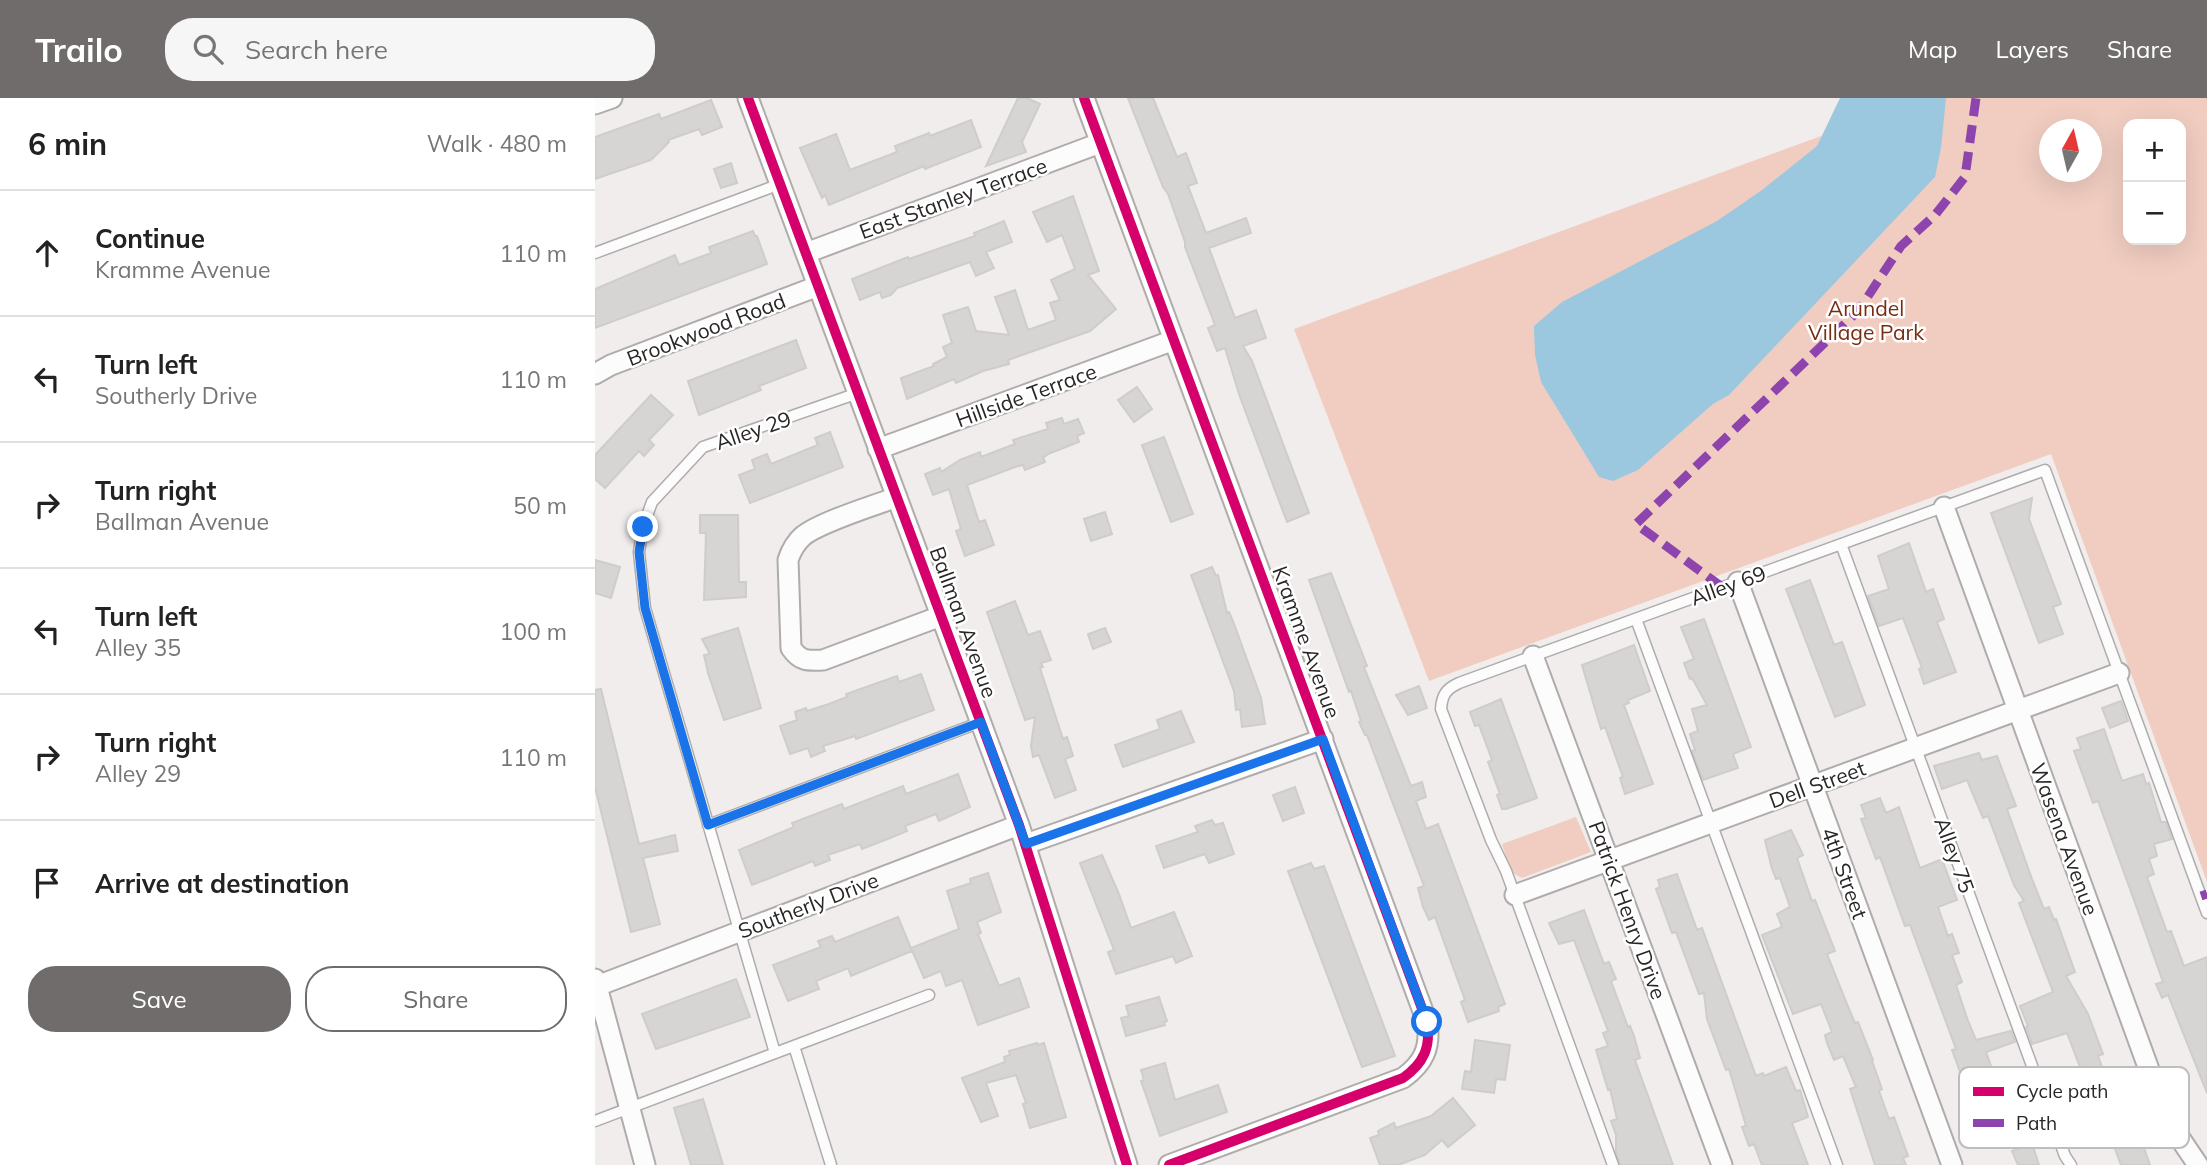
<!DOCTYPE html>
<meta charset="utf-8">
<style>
body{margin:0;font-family:Mulish,sans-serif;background:#f6f6f6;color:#222}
.controls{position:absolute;right:21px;top:21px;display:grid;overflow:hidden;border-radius:14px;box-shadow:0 7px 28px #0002}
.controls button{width:63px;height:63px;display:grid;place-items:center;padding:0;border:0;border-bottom:2px solid #e0e0e0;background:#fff;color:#222;font:35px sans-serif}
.compass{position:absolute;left:1444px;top:21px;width:63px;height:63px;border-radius:50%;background:#fff;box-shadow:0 7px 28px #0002;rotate:8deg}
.stop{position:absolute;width:21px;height:21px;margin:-16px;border:5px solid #1a73e8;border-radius:50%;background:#fff}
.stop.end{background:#1a73e8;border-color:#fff;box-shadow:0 2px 7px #0008}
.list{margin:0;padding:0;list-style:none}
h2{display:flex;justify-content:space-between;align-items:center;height:91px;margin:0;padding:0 28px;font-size:30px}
h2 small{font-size:23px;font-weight:400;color:#767676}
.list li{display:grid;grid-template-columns:46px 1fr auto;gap:21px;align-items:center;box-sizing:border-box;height:126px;padding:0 28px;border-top:2px solid #e0e0e0}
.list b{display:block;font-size:26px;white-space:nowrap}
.list p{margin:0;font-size:23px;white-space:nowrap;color:#767676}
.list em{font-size:23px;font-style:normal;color:#767676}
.actions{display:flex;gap:14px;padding:21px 28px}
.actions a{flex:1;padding:16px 0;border:2px solid #6f6c6b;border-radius:28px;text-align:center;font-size:24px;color:#6f6c6b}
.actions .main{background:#6f6c6b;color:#fff}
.icon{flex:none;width:38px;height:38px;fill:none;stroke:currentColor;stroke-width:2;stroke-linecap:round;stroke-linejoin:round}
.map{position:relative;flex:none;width:1612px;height:1067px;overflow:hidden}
header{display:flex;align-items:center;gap:42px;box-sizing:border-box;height:98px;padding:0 35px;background:#6f6c6b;color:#fff}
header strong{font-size:33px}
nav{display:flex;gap:38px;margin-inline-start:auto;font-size:24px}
.search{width:490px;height:63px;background:#f6f6f6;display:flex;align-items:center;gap:18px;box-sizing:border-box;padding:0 24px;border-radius:28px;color:#767676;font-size:26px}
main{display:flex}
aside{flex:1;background:#fff}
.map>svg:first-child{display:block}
</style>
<header>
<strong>Trailo</strong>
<div class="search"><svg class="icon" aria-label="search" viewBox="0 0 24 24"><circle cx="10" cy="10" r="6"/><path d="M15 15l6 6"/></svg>Search here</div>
<nav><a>Map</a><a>Layers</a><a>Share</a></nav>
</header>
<main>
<aside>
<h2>6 min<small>Walk · 480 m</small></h2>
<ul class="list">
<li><svg class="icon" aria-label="ahead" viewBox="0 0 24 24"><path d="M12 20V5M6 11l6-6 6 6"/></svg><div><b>Continue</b><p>Kramme Avenue</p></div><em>110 m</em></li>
<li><svg class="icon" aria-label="left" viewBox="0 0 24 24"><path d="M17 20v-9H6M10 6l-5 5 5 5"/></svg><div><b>Turn left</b><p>Southerly Drive</p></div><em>110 m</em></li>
<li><svg class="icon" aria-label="right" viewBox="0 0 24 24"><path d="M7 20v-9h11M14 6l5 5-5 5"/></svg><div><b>Turn right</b><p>Ballman Avenue</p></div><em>50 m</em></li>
<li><svg class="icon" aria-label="left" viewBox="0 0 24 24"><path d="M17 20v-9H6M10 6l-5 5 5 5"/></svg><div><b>Turn left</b><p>Alley 35</p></div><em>100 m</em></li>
<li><svg class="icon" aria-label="right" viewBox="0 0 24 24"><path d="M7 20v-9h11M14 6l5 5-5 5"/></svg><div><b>Turn right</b><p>Alley 29</p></div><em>110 m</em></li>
<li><svg class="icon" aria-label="arrive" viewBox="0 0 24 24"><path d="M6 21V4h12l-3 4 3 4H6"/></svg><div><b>Arrive at destination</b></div></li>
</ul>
<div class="actions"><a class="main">Save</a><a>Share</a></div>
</aside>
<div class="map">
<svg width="1612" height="1067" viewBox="0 0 1612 1067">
<rect width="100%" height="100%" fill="#f0edec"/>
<path fill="#f1cdc1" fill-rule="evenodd" d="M1330 0H1612V784L1456 356 834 583 699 231ZM1533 26H1586V142H1533ZM1454 32H1496V74H1454Z
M981 719 996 754 927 780 916 774 907 746Z"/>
<path fill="#9bc8df" d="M1245 0H1351L1346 50 1340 79 1134 297 1118 306 1043 372 1018 383 1004 379 946 284 940 257 939 228 967 204 1122 123 1167 92 1222 48Z"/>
<path fill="#d7d4d4" stroke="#cecccc" stroke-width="2" d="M423 0H432L445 6 427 44 431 54 391 68Z
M533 0H558L582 59 591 55 602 85 593 88 611 135 651 120 656 135 614 150 640 220 661 212 671 240 648 248 657 263 714 415 692 424 645 299 630 250 622 253 613 230 620 227 590 149V144L573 96 568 89Z
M116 2 127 29 107 37 104 31 73 42 74 44 56 62 0 81V39L64 16 66 21Z
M376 22 386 49 330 71 329 68 234 107 230 97 227 100 205 50 241 36 255 72 302 54 300 48 334 35 335 38Z
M136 65 142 85 126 90 119 71Z
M478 98 504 173 493 177 521 211 495 233 413 262 414 266 388 273 361 285 359 281 312 301 306 280 339 268 338 266 352 259 348 249 357 245 348 217 373 209 381 233 414 237 400 199 420 192 433 232 461 222 455 205 465 202 456 182 480 171 467 137 452 144 438 114Z
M409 123 417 144 391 154 399 170 381 178 375 164 302 190 296 197 287 200 285 194 265 202 257 181 313 159 314 161 380 138 379 135Z
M158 133 160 138H162L172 166 0 230V191L80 157 84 167 116 155 114 149Z
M201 242 211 270 164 288 166 292 104 317 93 283Z
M542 289 557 311 539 324 523 302Z
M56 297 78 317 54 342 59 347 49 358 44 353 10 390 0 381V357Z
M467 320 469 326 483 321 489 335 482 338 484 344 453 356 448 360 450 364 430 372 428 367 420 369 372 387 384 424 390 422 399 447 370 458 361 433 366 431 354 391 338 397 330 376 345 370 346 374 365 362 385 354 386 359 420 346 418 342 453 331 451 325Z
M235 334 248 369 155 405 144 377 160 371 157 362 172 356 176 366 223 347 220 340Z
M569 339 598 416 576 424 547 347Z
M1437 400 1434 421 1466 506 1458 509 1468 536 1444 545 1396 415Z
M510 414 517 436 496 443 489 421Z
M105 417H143L144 484H151V499L109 502 111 435H105Z
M1314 445 1331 494 1338 491 1349 521 1342 524 1361 574 1329 586 1324 571 1327 570 1308 520 1284 528 1273 498 1294 491 1283 458Z
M0 462 25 469 16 500 0 495Z
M617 469 621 478 623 477 632 515 634 514 638 523 666 600 670 626 647 629 645 611 641 612 639 593 596 477Z
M736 475 772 568 769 569 816 688 827 684 831 699 821 703 831 731 843 726 910 906 903 909 904 913 873 924 866 904 870 902 858 869 840 819 834 822 828 809 823 790 829 788 772 637H770L764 624 766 623 756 593 754 594 714 482Z
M1215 482 1239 547 1247 544 1270 607 1240 619 1191 491Z
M420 503 433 537 445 533 456 562 446 565 448 569 445 570 468 641 472 639 478 658 470 661 481 692 460 700 444 657 438 659 436 648 440 619 430 622 392 514Z
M1109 521 1156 649 1138 656 1143 670 1108 682 1097 653 1100 652 1095 636 1103 633 1097 611 1112 607 1097 580 1095 581 1089 565 1099 561 1086 529Z
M143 530 166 610 129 622 113 575 109 557 115 556 107 541Z
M510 530 516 544 498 551 493 536Z
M1039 547 1055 593 1033 602 1034 605 1029 607 1058 686 1030 696 1025 680 1028 679 1010 629 1006 631 987 567Z
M326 576 339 612 261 641 260 638 228 648 230 653 216 659 213 650 195 656 185 628 202 622 200 614 211 610 212 613 234 606 252 599 251 596 302 578 304 584Z
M824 588 832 610 813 617 801 597Z
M6 591 44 746 80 737 83 753 48 760 65 826 36 834 0 689V592Z
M906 601 942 700 911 711H907L902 697 905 696 893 664 897 662 884 627 880 628 875 614Z
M1526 603 1533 623 1515 630 1507 610Z
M586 613 599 644 528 669 520 647 565 631 562 622Z
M1509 631 1527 683 1548 676 1551 686 1554 685 1566 724H1571L1577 741 1559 746 1562 758 1554 761 1559 776 1552 779 1572 834 1576 833 1589 868 1612 859V995L1573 897 1567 900 1561 886 1568 884 1539 802 1503 703 1498 705 1479 653 1486 651 1482 640Z
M1384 655 1387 662 1402 658 1421 708 1412 711 1437 781 1449 811 1454 809 1459 822 1461 821 1480 874 1471 878 1493 916 1508 956 1503 958 1513 985 1520 982 1526 1000 1524 1001 1538 1038 1544 1036 1555 1067H1526L1508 1019H1504L1472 935 1437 946 1431 929 1433 928 1425 908 1458 894 1424 805 1429 803 1419 787 1393 718 1388 720 1372 682 1347 691 1339 668Z
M363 676 375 709 344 723 341 716 310 728 312 733 295 740 267 751 265 746 233 757 235 762 220 768 218 763 157 787 144 752 199 729 197 725 247 706 249 711 308 688 311 696Z
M700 689 709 715 688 723 678 697Z
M1285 700 1291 715 1304 709 1325 770 1347 761 1362 802 1343 809 1353 838 1357 836 1364 855 1357 857 1367 884 1361 887 1373 923 1381 942 1416 933 1420 944 1391 954 1401 982 1430 972 1442 1006 1411 1018 1412 1022 1406 1024 1411 1036 1391 1044 1357 952 1361 951 1315 827 1310 828 1285 759 1281 761 1266 721 1271 720 1266 707Z
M617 722 620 727 628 725 639 756 614 765 610 756 569 770 561 748 603 734 600 728Z
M1196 732 1208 757 1202 760 1217 803 1220 802 1240 853 1232 856 1254 911 1260 925 1263 924 1278 962 1277 963 1287 991 1284 993 1294 1021 1299 1019 1313 1058 1308 1060 1311 1067H1280L1255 991 1261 989 1248 958 1239 962 1232 945 1230 937 1237 934 1226 906 1198 916 1167 837 1187 829 1182 816 1195 809 1185 780 1181 781 1177 771 1170 742Z
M507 757 524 796 536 830 579 814 597 858 581 865 578 858 521 876 513 854 519 852 485 765Z
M716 765 719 771 729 768 800 958 767 969 693 773Z
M393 775 406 814 382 824 386 835 383 836 404 888 424 880 434 909 383 927 367 882 351 888 346 873 329 880 316 850 364 831 352 793 376 785 375 781Z
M1082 776 1102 832 1107 830 1161 978 1168 975 1169 978 1191 969 1201 993 1205 992 1213 1019 1197 1025 1213 1067H1167L1159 1046 1154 1048 1147 1029 1151 1028 1134 971 1131 972 1112 921 1109 895 1104 896 1081 834 1077 835 1061 791 1065 789 1063 782Z
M989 812 1009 866 1014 864 1021 881 1016 883 1033 929 1035 928 1039 938 1045 960 1040 962 1078 1067H1025L1021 1054V1037L1016 1023 1022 1021 1015 991 1013 992 1001 952 1013 948 1008 935 1013 933 979 842 964 846 954 825Z
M303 819 317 853 256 878 253 870 221 883 224 891 193 903 178 867 226 849 223 843 237 838 240 844Z
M141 881 155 919 61 951 47 916Z
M564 899 572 923 569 924 570 927 531 938 526 920 534 918 531 908Z
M880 942 915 947 910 982 901 981 899 995 867 991 870 973 876 974Z
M442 945 443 947 449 945 471 1019 435 1030 428 1006 431 1005 421 977 391 985 403 1018 386 1024 367 980 410 964 409 959 415 957 414 953Z
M570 965 580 1002 623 987 632 1014 565 1038 546 983 549 982 546 972Z
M858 1000 880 1027 853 1049 847 1042 830 1057 803 1067H785L775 1040 784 1037 783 1033 799 1025 801 1030 836 1018Z
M108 1001 122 1047 128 1067H96L79 1010Z
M1437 1045 1444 1067H1423L1417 1053Z"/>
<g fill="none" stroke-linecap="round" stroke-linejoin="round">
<defs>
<path id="lane" d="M0 155 185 86
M1246 446 1470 1058 1476 1067
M1041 521 1242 1067
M113 727 386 624
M199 948 236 1067
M180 955 50 510 44 454 48 429 57 404 108 349 263 295
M0 1023 334 897
M1018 1067 911 773 896 742 846 611C847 597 851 591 864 585L1450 372 1612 815"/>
<path id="street" d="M153 0 424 727 532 1067
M489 0 832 924C836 949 829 965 808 980L574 1067
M0 6 17 0
M211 155 505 45
M0 276 16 267 223 188
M283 351 579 242
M302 399C278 408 225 424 208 438 200 445 196 453 193 462L196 550C205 563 212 563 228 562L346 518
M1349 409 1572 1021 1603 1067
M1143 484 1357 1067
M938 558 1127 1067
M431 746 728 641
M920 797 1524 575
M0 881 50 1067
M2 888 424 727"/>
</defs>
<use href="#lane" stroke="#afacab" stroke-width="13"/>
<use href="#street" stroke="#afacab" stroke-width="23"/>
<use href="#lane" stroke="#fdfcfc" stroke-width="10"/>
<use href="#street" stroke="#fdfcfc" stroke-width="19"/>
<path stroke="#8e44ad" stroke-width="9" stroke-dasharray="18 9" stroke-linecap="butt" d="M1127 489 1041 426 1264 212 1306 148 1340 117 1370 79 1381 0
M1606 798 1612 796"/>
<defs>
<path id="cycleway" d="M153 0 424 727 532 1067
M489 0 832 924C836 949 829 965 808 980L574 1067"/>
</defs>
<use href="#cycleway" stroke="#fff" stroke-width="15"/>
<use href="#cycleway" stroke="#d6006c" stroke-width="10"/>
</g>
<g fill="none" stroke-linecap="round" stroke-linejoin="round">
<path stroke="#1a73e8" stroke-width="9" d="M48 429 44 454 50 510 113 727 386 624 431 746 728 641 832 924"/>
</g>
<g text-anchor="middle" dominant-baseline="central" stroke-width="5" stroke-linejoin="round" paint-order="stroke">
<g font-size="21" fill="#292726" stroke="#fff">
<text transform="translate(358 100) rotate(-20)">East Stanley Terrace</text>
<text transform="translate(111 231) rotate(-21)">Brookwood Road</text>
<text transform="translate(431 297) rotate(-20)">Hillside Terrace</text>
<text transform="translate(158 332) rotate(-19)">Alley 29</text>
<text transform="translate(1133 487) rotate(-20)">Alley 69</text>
<text transform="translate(369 524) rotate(70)">Ballman Avenue</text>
<text transform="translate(712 544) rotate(70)">Kramme Avenue</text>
<text transform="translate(1222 686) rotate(-20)">Dell Street</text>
<text transform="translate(1470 741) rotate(70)">Wasena Avenue</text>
<text transform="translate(1360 757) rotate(70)">Alley 75</text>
<text transform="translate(1250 775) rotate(70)">4th Street</text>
<text transform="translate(213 807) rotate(-21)">Southerly Drive</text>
<text transform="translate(1033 812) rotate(70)">Patrick Henry Drive</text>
</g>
<g font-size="21" fill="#782c10" stroke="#fff">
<text x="1271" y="210">Arundel<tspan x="1271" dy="24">Village Park</tspan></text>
</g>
</g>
<rect x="1364" y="969" width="230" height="81" rx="10" fill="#fff" stroke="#bfbebe" stroke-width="2"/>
<rect x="1378" y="989" width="31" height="9" fill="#d6006c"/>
<rect x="1378" y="1021" width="31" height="8" fill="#8e44ad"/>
<g font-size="19" fill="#292726">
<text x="1421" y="1000">Cycle path</text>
<text x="1421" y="1032">Path</text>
</g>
</svg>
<div class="controls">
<button>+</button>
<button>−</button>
</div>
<svg class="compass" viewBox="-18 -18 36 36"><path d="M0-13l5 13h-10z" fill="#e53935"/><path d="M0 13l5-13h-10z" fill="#767676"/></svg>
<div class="stop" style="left:832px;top:924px"></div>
<div class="stop end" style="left:48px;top:429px"></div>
</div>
</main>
